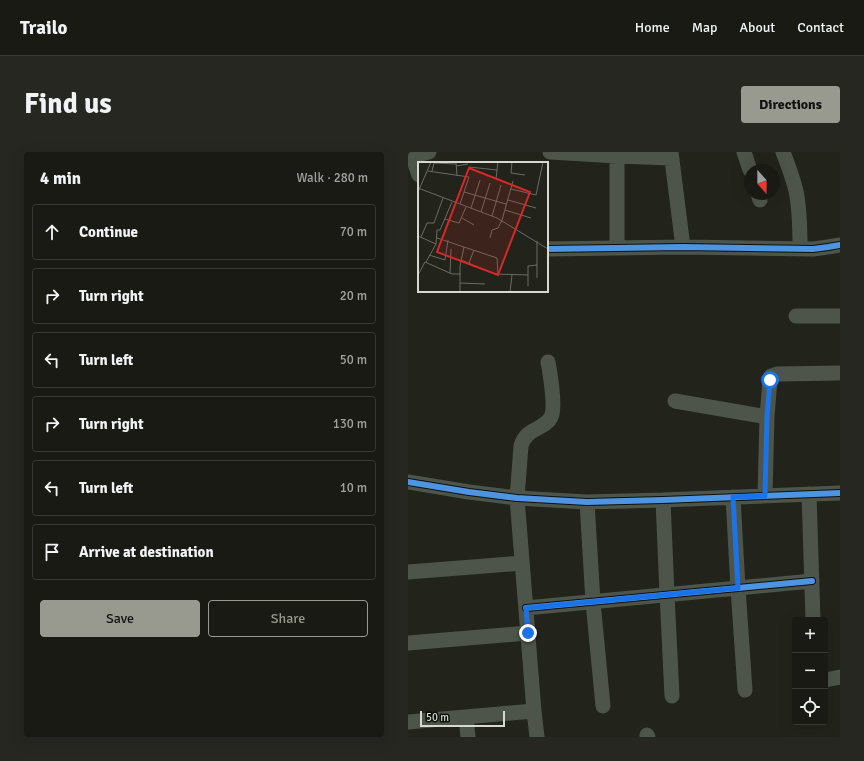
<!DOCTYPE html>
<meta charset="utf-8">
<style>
body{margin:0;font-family:Signika,sans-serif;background:#272722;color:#f1f3f6}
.controls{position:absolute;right:12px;bottom:12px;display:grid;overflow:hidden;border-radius:4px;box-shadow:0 4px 16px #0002}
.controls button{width:36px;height:36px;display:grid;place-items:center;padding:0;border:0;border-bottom:1px solid #383834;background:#1a1a14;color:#f1f3f6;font:20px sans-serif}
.compass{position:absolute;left:336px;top:12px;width:36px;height:36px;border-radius:50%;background:#1a1a14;box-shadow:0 4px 16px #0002;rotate:159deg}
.scale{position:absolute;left:12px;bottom:10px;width:85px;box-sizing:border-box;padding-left:4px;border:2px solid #d7d9ce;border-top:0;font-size:11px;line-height:14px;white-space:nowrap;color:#d7d9ce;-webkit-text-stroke:3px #0e0f08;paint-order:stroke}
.stop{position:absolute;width:12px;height:12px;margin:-9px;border:3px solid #1a73e8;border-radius:50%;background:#fff}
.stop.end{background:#1a73e8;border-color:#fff;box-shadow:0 1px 4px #0008}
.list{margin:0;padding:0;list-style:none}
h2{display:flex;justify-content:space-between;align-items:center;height:52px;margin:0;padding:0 16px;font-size:17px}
h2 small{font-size:13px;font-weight:400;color:#9fa1a0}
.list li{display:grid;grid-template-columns:26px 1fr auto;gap:12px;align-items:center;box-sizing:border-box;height:56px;margin:0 8px 8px;padding:0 8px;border:1px solid #383834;border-radius:4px}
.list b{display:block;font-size:15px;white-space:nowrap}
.list em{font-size:13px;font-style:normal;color:#9fa1a0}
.actions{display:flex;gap:8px;padding:12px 16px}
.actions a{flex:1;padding:9px 0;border:1px solid #98998f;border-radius:4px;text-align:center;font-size:14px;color:#98998f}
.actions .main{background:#98998f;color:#111}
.icon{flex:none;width:22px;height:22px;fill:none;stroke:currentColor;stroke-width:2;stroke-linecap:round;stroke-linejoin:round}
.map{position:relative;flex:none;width:432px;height:585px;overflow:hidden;border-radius:4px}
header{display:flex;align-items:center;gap:24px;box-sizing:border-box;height:56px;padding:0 20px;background:#1a1a14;border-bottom:1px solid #383834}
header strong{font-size:19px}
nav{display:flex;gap:22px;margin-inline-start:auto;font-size:14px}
.intro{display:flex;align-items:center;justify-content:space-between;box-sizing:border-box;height:96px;padding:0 24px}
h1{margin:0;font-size:28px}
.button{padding:10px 18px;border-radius:4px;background:#98998f;color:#111;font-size:14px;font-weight:700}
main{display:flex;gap:24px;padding:0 24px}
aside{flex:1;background:#1a1a14;border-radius:4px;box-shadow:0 4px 16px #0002}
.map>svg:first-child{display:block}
</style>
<header>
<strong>Trailo</strong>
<nav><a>Home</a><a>Map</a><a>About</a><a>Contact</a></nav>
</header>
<div class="intro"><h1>Find us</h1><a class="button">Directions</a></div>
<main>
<aside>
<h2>4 min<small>Walk · 280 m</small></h2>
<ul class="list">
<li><svg class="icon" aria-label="ahead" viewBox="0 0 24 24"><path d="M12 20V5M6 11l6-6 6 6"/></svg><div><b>Continue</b></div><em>70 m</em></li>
<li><svg class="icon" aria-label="right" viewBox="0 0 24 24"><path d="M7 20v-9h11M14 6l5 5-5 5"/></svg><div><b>Turn right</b></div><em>20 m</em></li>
<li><svg class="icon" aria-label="left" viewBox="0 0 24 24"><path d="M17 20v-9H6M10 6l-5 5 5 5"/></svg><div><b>Turn left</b></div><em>50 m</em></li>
<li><svg class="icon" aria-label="right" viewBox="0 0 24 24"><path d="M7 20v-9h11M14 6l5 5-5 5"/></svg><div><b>Turn right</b></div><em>130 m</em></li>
<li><svg class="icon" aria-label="left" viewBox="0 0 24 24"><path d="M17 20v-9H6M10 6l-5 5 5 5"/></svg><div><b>Turn left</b></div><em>10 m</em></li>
<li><svg class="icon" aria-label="arrive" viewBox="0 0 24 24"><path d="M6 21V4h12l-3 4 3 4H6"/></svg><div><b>Arrive at destination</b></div></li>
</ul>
<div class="actions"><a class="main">Save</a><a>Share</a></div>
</aside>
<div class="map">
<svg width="432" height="585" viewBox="0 0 432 585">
<rect width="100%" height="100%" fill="#22231a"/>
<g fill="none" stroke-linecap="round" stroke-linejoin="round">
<path stroke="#4d554b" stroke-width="15" d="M142 0 209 4 264 6
M263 0 275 95
M336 0 342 18
M375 0C380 13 385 26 388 39 392 58 392 77 392 96
M4 4 11 23
M0 5 21 0
M350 42 352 48
M209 96V4
M139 97 275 95 405 97 420 95 432 93
M388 164H432
M267 249 359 265
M0 330 61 340 109 346 179 350 255 348 432 341
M401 342 405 468
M357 343 359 265 362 228 363 224 369 222 432 221
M325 345 330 436 337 538
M255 348 259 442 264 544
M179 350 185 450 195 554
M0 420 114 411
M118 456 330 436 404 429
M0 491 120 481
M417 528 432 525
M58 565 60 585
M0 570 126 559
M239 583 240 585
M129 585 126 559 109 346 113 294C118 275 137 278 143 265 148 256 142 221 140 210"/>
<defs>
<path id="cycleway" d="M139 97 275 95 405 97 420 95 432 93
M0 330 61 340 109 346 179 350 255 348 432 341
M118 456 330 436 404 429"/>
</defs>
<use href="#cycleway" stroke="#0e0f08" stroke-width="8"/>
<use href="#cycleway" stroke="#4d94e3" stroke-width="6"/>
</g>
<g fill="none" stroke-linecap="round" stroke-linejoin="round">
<path stroke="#1a73e8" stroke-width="5" d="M120 481 118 456 330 436 325 345 357 344 359 265 362 228"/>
</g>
<g transform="translate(10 10)">
<rect width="130" height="130" fill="#22231a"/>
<path fill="none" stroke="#6a6c62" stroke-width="1" d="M38 0 39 14M94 0 93 11 107 13M38 4 50 2M51 5 79 8M10 9 51 15 42 42M14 9 16 1 38 2M78 17 80 0M0 26 79 56 130 87M93 27 118 33 125 0M0 30 13 0M46 30 88 42M90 38 118 46M53 46 62 18M87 48 113 56M63 50 72 21M74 54 83 23M44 56 56 63M27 57 41 61 48 45M0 74 18 82M3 75 9 61H16L25 36M19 76 79 96 80 113M72 76 74 68 80 66 84 58 95 19M11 93 27 98 30 78M43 98 77 112 110 113M8 100 18 82 19 68H22L34 40M51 101 56 88M32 111 33 87M0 113 7 100 34 112H43M119 116V79M42 121 67 122M110 124V104L119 103M42 130V104L46 85M75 130H91M92 130 94 113"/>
<path fill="#d62828" fill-opacity="0.15" stroke="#d62828" stroke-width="2" d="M51 6 112 30 80 113 19 90Z"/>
<rect width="130" height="130" fill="none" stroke="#d7d9ce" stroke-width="2"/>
</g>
</svg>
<div class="controls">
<button>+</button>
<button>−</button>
<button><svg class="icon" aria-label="locate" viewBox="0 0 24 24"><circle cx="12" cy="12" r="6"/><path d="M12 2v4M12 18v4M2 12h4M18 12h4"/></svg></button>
</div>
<svg class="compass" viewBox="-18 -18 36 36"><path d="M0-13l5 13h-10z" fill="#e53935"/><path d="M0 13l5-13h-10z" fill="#9fa1a0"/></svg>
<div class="scale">50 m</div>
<div class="stop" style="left:362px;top:228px"></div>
<div class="stop end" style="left:120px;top:481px"></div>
</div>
</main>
